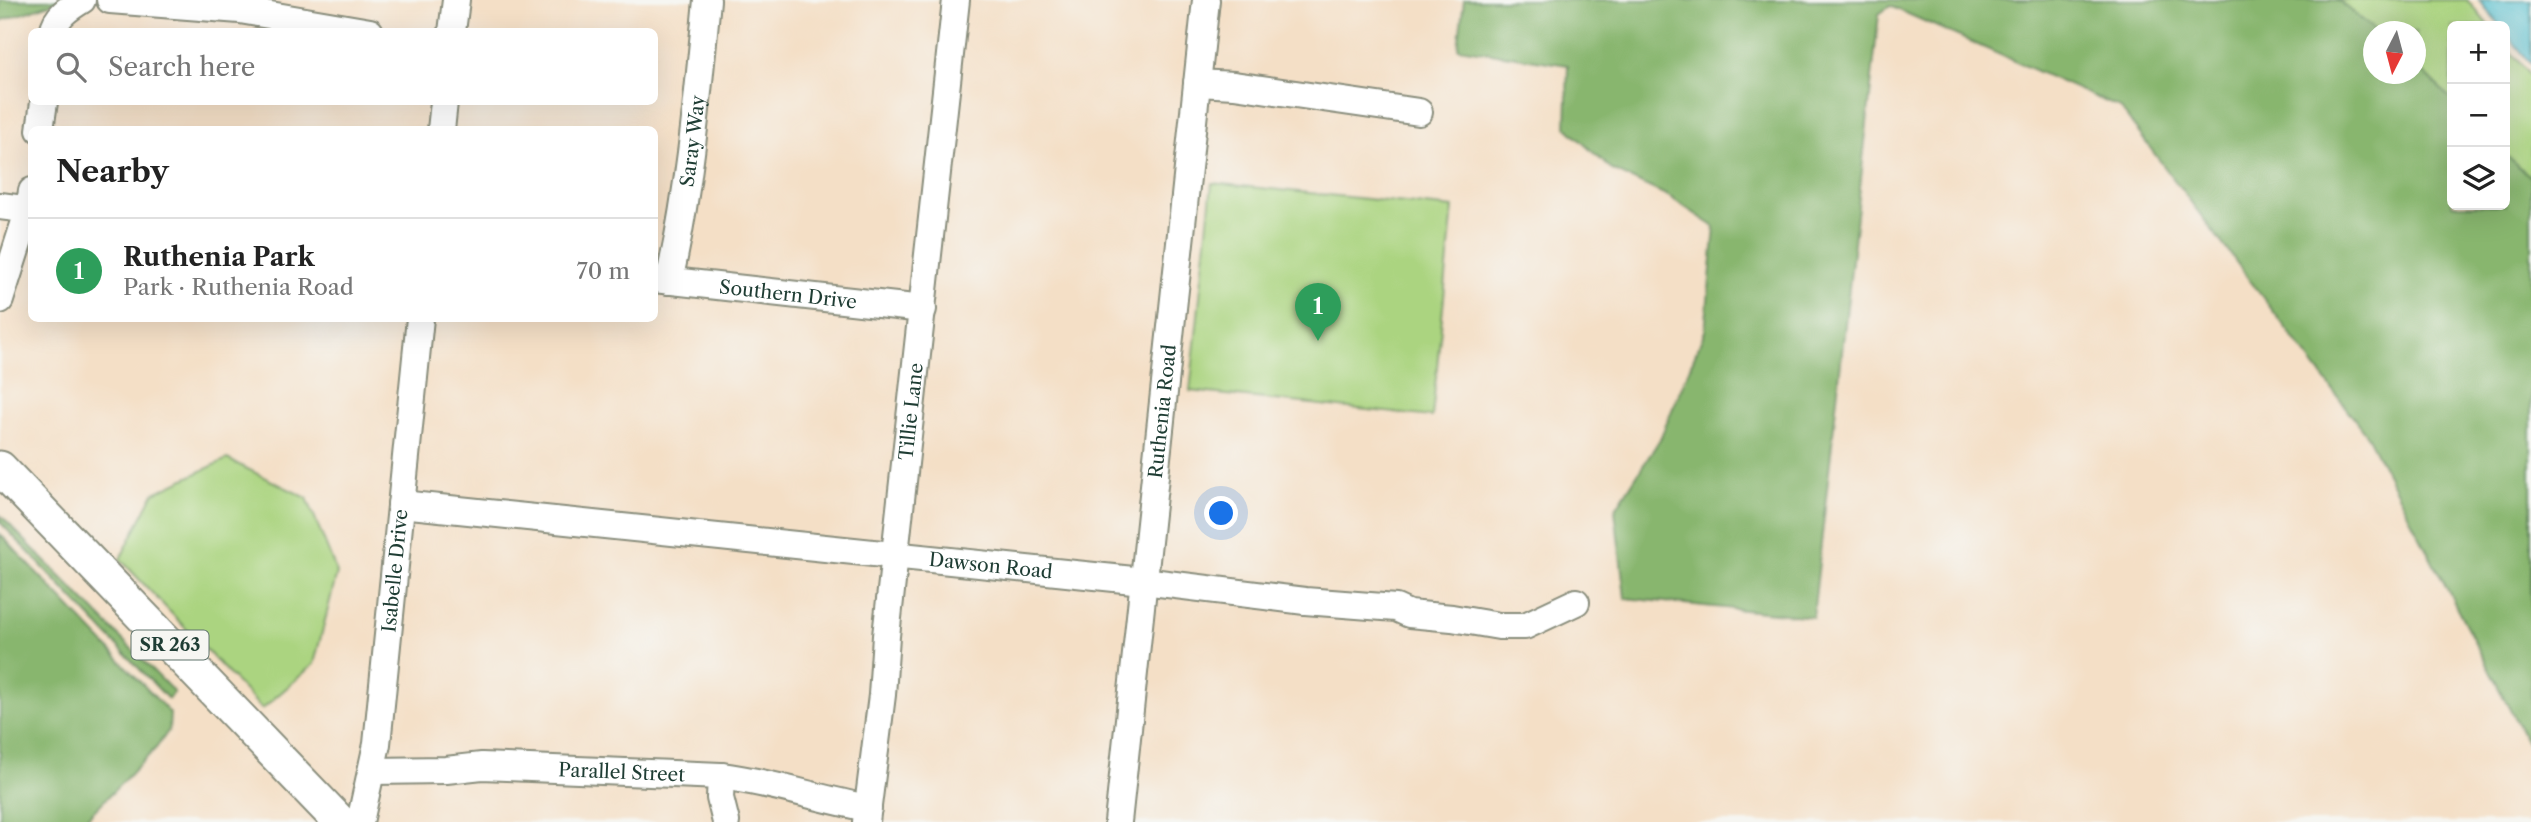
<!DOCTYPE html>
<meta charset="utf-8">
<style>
body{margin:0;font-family:"Libre Caslon Text",serif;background:#f2f2f2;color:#222}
.controls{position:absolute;right:21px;top:21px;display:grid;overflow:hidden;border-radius:10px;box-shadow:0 7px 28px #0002}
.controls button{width:63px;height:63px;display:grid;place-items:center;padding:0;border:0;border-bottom:2px solid #e0e0e0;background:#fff;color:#222;font:35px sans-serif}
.compass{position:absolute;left:2363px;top:21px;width:63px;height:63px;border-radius:50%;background:#fff;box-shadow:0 7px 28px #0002;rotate:186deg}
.you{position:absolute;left:1222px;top:514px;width:24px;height:24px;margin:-18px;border:5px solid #fff;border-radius:50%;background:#1a73e8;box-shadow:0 0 0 10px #1a73e833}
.badge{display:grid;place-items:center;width:46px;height:46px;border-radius:50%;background:#d1495b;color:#fff;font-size:23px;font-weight:700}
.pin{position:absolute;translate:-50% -58px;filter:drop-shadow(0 2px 4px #0008)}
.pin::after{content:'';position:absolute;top:37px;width:24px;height:21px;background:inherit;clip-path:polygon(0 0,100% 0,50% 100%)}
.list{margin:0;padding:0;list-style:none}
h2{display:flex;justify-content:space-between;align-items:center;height:91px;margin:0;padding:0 28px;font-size:30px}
h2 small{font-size:23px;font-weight:400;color:#767676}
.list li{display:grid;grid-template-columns:46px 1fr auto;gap:21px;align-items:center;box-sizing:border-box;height:105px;padding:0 28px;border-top:2px solid #e0e0e0}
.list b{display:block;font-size:26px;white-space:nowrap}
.list p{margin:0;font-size:23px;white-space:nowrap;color:#767676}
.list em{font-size:23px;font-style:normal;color:#767676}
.icon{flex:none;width:38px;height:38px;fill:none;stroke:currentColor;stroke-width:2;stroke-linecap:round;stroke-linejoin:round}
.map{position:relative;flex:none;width:2531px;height:822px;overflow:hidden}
.search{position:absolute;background:#fff;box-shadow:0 7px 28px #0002;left:28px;top:28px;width:630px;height:77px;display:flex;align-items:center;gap:18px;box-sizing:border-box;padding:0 24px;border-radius:10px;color:#767676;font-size:26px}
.panel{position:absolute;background:#fff;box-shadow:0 7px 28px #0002;left:28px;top:126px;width:630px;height:196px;border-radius:10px}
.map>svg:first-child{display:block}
</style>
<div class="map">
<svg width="2531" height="822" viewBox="0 0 2531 822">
<rect width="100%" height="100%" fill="#f6f6f2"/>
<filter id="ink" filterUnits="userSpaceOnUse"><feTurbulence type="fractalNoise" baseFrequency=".0143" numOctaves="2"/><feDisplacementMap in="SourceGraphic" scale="14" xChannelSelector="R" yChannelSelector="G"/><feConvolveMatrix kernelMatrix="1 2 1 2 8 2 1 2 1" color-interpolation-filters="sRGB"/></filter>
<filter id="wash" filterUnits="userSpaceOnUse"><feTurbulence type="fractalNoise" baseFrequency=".00686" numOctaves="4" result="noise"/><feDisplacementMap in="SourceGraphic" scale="28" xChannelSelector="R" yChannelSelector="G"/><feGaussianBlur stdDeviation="1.57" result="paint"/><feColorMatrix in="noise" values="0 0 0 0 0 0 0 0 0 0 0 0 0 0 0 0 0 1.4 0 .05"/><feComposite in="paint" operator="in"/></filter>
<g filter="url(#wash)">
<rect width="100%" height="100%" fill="#f4dfc6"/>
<path fill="#abd480" stroke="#65885a" stroke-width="2" d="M2338 0H2467L2489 26H2452V100L2416 65V32L2376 31Z
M2505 45 2531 77V177L2505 155Z
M1212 183 1453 208 1432 417 1190 391Z
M227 459 307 498 337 573 314 664 262 709 120 559 154 493Z"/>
<path fill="#88b66e" stroke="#547a51" stroke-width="2" d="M0 0H62L0 21Z
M1464 0H2338L2376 31 2374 32V74H2416V65L2452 100V205H2505V155L2531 177V750L2368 437 2120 108 1890 6 1879 14 1813 617 1625 598 1615 510 1660 439 1705 331 1715 227 1668 196 1612 170 1566 127 1568 65 1458 48Z
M0 515 174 692 168 699 0 522Z
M0 534 170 713 169 730 156 748 83 822H0Z"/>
<path fill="#52becd" stroke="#387e80" stroke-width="2" d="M2479 0H2531V64L2505 32V26H2500Z"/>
</g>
<g filter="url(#ink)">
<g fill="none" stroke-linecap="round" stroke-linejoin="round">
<defs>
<g id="minor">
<path d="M110 0 240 10 370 32"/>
<path d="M53 32C56 16 69 8 82 0"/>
<path d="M452 32 456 0"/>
<path d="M1197 83 1234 85 1419 112"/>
<path d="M40 130 44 102"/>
<path d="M441 130 444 102"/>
<path d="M0 206 32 210"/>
<path id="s1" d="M654 279 923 309"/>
<path id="s2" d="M669 281C690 188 698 94 707 0"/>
<path d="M0 300 29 209 32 191"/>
<path id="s3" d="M401 504 1143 581 1305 601 1396 608 1409 614 1452 618 1499 626H1525L1576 602"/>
<path id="s4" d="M372 771 446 770 482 766 721 776C771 782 819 799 868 808"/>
<path d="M721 776 720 798 726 822"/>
<path id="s5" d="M360 822 377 744 420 318"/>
<path id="s6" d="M866 822 882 695 886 636 956 0"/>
<path id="s7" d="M1118 822 1206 0"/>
</g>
<path id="major" d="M0 468 340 822"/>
</defs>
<use href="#minor" stroke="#8a8e7d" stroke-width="30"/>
<use href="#major" stroke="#8a8e7d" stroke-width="37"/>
<use href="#minor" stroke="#fff" stroke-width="26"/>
<use href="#major" stroke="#fff" stroke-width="33"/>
</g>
</g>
<g text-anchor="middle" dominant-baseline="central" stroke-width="7" stroke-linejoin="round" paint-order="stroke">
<rect fill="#f6f6f2" stroke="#60746d" stroke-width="2" x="131.5" y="630.5" width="77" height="29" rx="5"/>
<g font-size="18" font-weight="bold" fill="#1f3d34">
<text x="170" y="645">SR 263</text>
</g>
<g font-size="19" fill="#1f3d34" stroke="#f6f6f2">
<text stroke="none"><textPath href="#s2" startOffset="142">Saray Way</textPath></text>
<text stroke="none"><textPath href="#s1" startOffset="135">Southern Drive</textPath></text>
<text stroke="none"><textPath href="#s6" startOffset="413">Tillie Lane</textPath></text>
<text stroke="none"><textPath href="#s7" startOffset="413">Ruthenia Road</textPath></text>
<text stroke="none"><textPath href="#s3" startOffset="593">Dawson Road</textPath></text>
<text stroke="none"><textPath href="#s5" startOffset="254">Isabelle Drive</textPath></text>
<text stroke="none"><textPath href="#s4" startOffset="250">Parallel Street</textPath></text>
</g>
</g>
</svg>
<div class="controls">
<button>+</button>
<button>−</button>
<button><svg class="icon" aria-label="layers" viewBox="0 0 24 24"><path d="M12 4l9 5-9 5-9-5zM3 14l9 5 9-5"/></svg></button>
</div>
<svg class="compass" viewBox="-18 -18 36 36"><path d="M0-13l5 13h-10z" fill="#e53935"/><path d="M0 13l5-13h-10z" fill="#767676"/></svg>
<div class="you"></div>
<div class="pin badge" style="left:1318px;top:341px;background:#2e9e5b">1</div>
<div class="search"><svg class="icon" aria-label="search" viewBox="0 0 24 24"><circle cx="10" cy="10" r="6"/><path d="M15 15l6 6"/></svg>Search here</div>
<section class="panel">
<h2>Nearby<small></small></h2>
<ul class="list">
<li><span class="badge" style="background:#2e9e5b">1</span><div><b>Ruthenia Park</b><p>Park · Ruthenia Road</p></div><em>70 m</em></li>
</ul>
</section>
</div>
